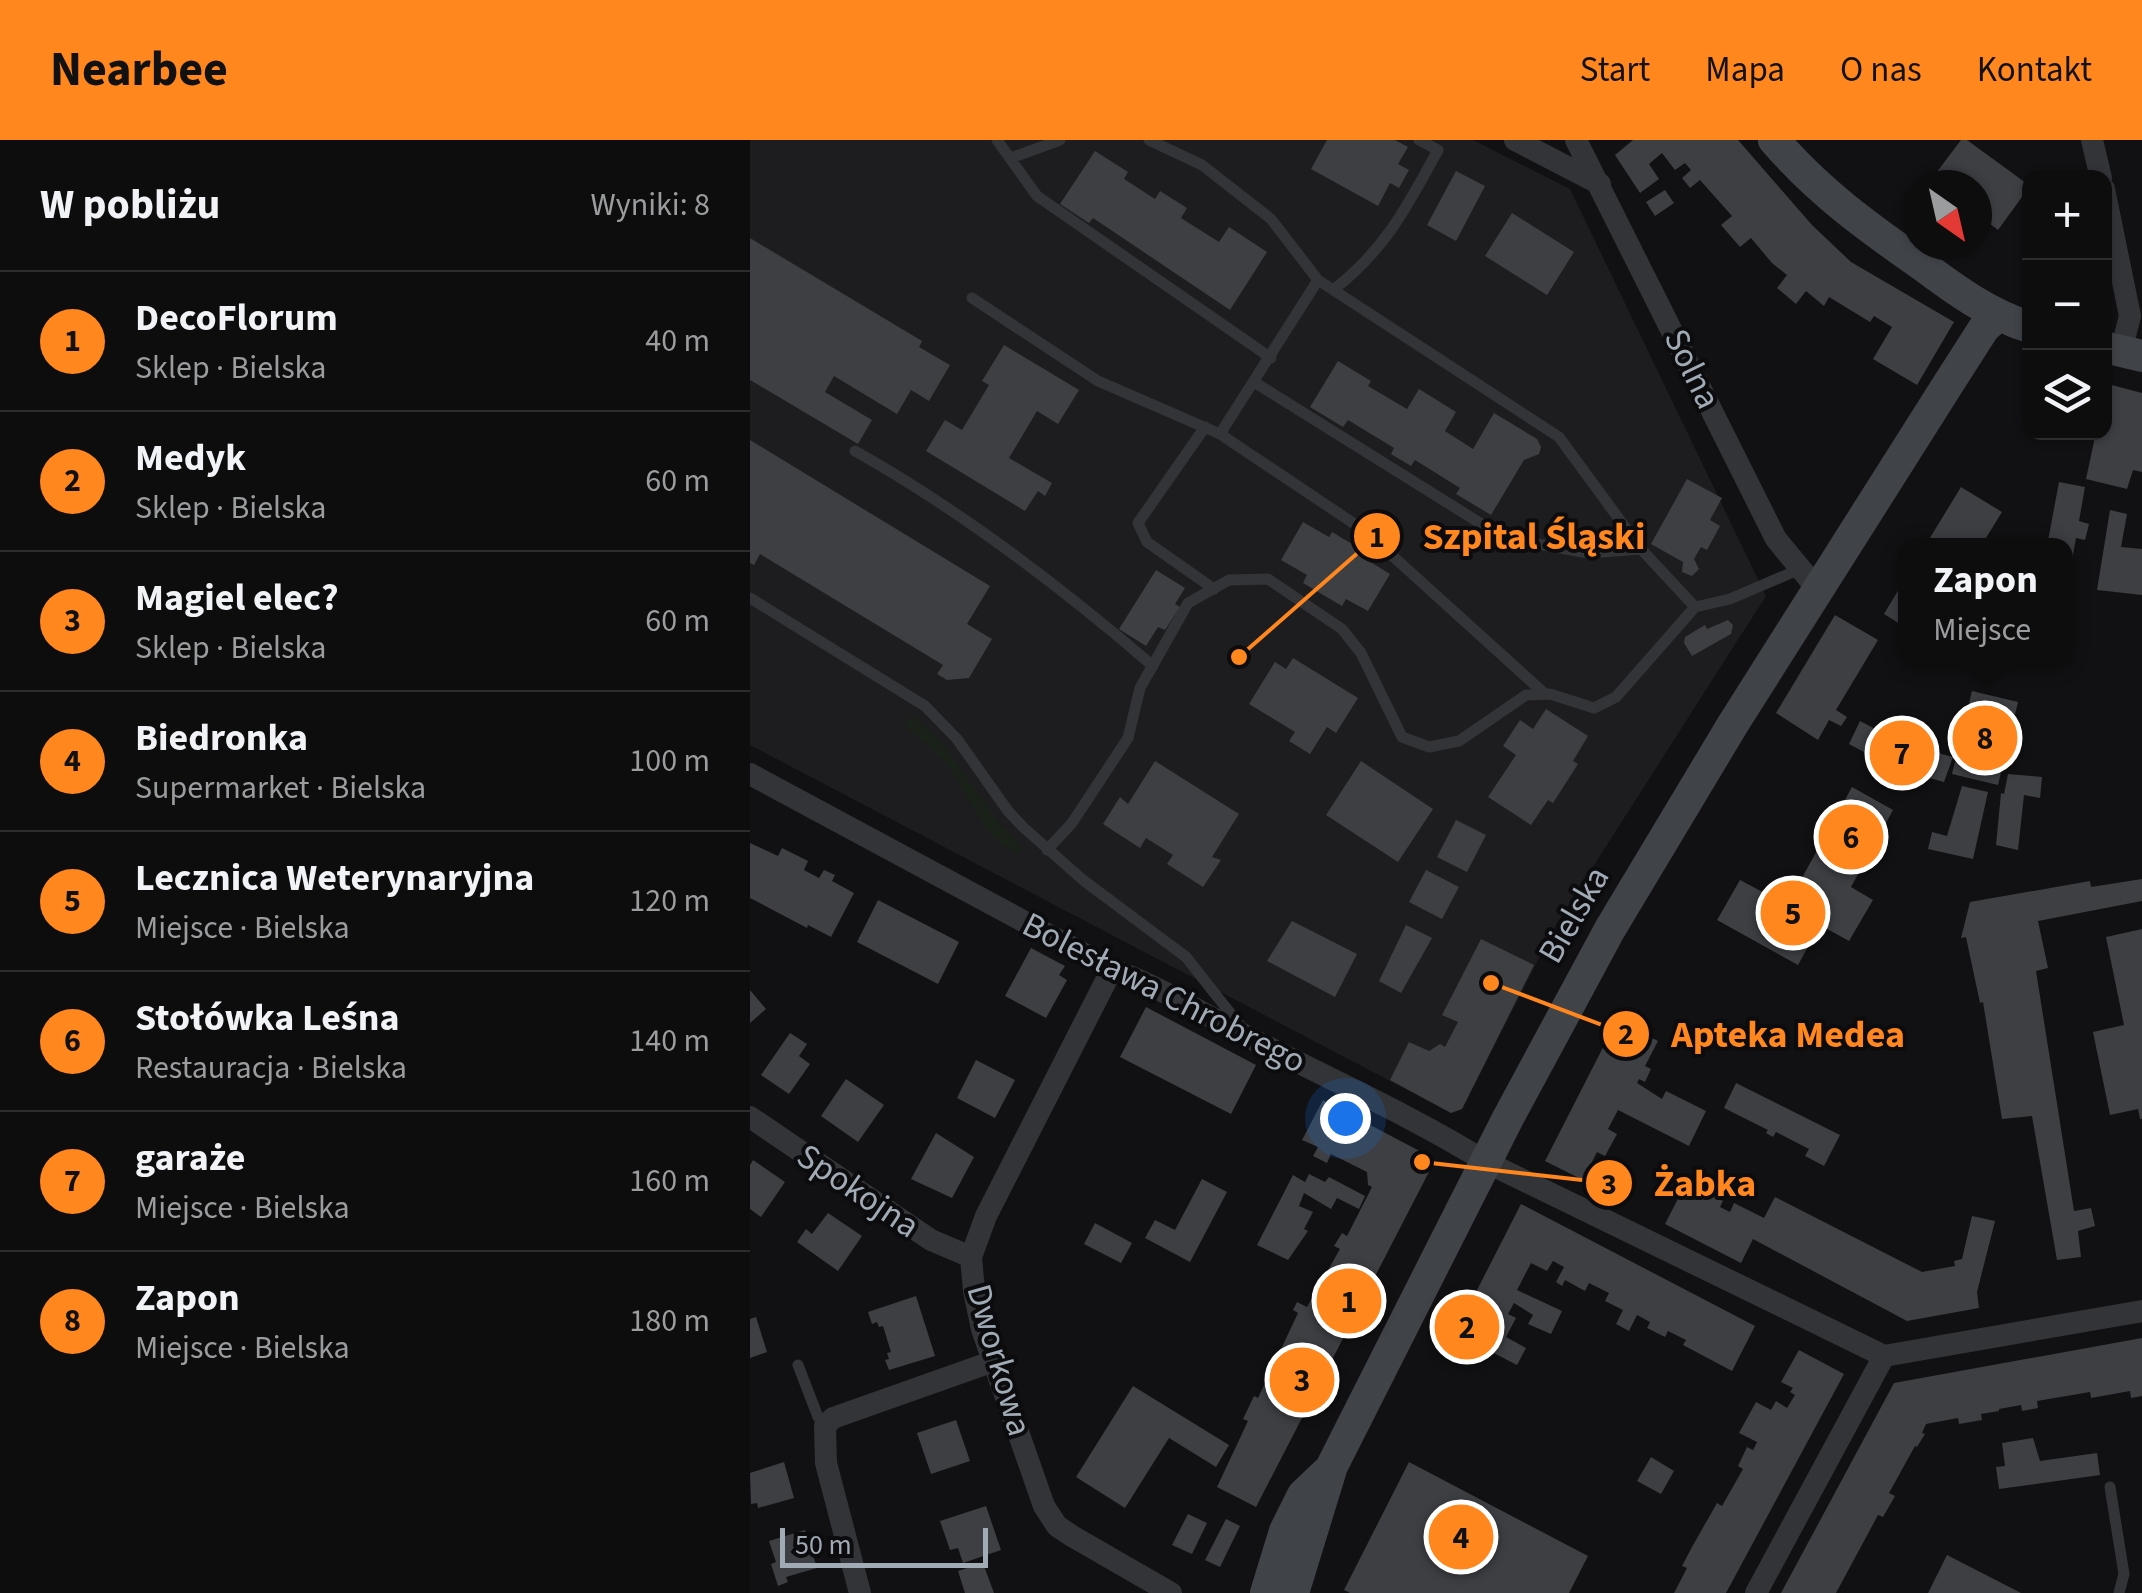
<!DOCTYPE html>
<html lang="pl">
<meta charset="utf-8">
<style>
body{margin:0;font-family:"Source Sans 3",sans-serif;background:#161617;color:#f1f3f6}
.controls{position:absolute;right:30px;top:30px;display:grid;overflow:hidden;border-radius:20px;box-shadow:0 2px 8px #0004}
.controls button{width:90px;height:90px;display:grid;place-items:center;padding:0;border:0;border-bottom:2px solid #2d2d2e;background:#0d0d0e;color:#f1f3f6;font:50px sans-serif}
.compass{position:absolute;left:1152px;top:30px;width:90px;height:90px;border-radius:50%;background:#0d0d0e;box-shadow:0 2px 8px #0004;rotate:146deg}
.scale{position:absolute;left:30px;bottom:25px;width:208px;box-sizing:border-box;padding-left:10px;border:5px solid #a1abb5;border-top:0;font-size:28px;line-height:35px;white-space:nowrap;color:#a1abb5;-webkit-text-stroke:8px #0c0c0e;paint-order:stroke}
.you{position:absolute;left:595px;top:978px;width:35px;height:35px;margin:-25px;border:8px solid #fff;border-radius:50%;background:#1a73e8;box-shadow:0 0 0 15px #1a73e833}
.badge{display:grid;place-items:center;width:65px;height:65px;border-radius:50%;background:#ff871d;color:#111;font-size:32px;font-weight:700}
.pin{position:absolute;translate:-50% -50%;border:5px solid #fff;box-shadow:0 2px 10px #0006}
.popup{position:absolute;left:1148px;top:398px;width:175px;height:130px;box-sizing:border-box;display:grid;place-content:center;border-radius:20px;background:#0d0d0e;filter:drop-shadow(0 2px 8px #0005);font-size:32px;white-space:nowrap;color:#9a9c9e}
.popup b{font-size:38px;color:#f1f3f6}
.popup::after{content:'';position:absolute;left:50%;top:100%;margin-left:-20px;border:20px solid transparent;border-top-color:#0d0d0e}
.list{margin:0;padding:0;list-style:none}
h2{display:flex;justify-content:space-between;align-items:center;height:130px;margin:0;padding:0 40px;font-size:42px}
h2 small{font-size:32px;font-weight:400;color:#9a9c9e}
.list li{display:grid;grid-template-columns:65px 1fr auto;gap:30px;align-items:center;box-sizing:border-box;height:140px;padding:0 40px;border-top:2px solid #2d2d2e}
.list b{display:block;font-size:38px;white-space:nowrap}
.list p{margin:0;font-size:32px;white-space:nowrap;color:#9a9c9e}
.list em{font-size:32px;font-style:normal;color:#9a9c9e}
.icon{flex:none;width:55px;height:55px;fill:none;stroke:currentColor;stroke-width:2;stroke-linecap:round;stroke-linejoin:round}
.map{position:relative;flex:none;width:1392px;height:1453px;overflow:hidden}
header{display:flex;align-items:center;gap:60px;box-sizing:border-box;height:140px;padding:0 50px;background:#ff871d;color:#111}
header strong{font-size:48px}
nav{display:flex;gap:55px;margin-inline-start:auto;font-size:35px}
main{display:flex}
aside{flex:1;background:#0d0d0e}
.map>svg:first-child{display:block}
</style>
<header>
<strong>Nearbee</strong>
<nav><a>Start</a><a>Mapa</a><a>O nas</a><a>Kontakt</a></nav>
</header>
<main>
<aside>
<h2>W pobliżu<small>Wyniki: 8</small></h2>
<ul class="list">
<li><span class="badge">1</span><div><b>DecoFlorum</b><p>Sklep · Bielska</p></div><em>40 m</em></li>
<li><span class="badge">2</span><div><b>Medyk</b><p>Sklep · Bielska</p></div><em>60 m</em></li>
<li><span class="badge">3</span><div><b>Magiel elec?</b><p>Sklep · Bielska</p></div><em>60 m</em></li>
<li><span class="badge">4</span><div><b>Biedronka</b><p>Supermarket · Bielska</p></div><em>100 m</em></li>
<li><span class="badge">5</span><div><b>Lecznica Weterynaryjna</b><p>Miejsce · Bielska</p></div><em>120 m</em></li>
<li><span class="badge">6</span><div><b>Stołówka Leśna</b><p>Restauracja · Bielska</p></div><em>140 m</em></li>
<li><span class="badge">7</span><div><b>garaże</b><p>Miejsce · Bielska</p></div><em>160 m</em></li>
<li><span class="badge">8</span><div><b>Zapon</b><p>Miejsce · Bielska</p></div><em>180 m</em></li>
</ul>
</aside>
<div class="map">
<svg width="1392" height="1453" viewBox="0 0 1392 1453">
<rect width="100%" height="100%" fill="#111113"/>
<path fill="#1d1d20" d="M0 0H723L820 49 1016 456 807 783 712 969 701 973 0 605Z"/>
<path fill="#192119" d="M161 575C200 604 220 645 249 682 257 693 270 701 272 713 240 714 216 649 197 625 185 610 170 599 155 587Z"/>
<path fill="#3d3f43" d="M577 0H645L658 7 648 24 659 30 649 48 640 43 628 66 561 29Z
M883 0H988L1062 85 1101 122 1204 182 1167 245 1123 219 1142 187 1124 176 1120 182 1079 157 1074 166 1056 151 1046 164 1027 148 1037 135 1022 123 1001 98 990 107 971 85 982 76 950 40 940 48 932 38 941 30 935 23 925 30 912 13 899 24 909 39 890 53 865 15Z
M1211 0H1217L1280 46 1248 90 1230 76 1227 79V45H1177Z
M345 11 378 32 374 39 405 59 410 51 437 68 431 78 469 102 479 87 517 112 480 170 343 78 339 83 310 64Z
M706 31 735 46 706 101 677 85Z
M915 50 924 63 905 76 896 62Z
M762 73 824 112 797 155 735 116Z
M0 98 172 201 169 207 200 225 179 261 161 250 147 274 84 236 75 252 122 280 108 304 0 240Z
M254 205 329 250 308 284 287 271 259 318 302 343 295 356 288 351 275 371 176 311 195 280 212 290 239 245 232 241Z
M588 221 621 241 618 246 657 269 669 249 706 272 695 291 723 309 744 273 787 299 791 307 789 314 774 320 741 375 706 354 710 348 665 320 661 326 641 314 644 308 598 280 593 287 560 267Z
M1354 243 1392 253V332L1383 330 1377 349 1336 339 1346 292H1354Z
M0 300 240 446 217 484 242 499 219 538 197 540 187 534 193 525 10 414 4 425 0 423Z
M937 339 972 358 960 380 970 386 957 410 951 407 944 419 949 429 942 436 932 432 933 422 901 404Z
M1309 342 1335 347 1329 381 1339 384 1335 400 1326 398 1317 449 1315 406H1297Z
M1211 347 1252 372 1231 406H1175Z
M1360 370 1377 374 1371 407 1392 409V455L1347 450Z
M553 382 579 397 582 392 617 413 614 418 640 434 618 471 596 459 592 466 553 443 557 435 531 420Z
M406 430 435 448 425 464 430 467 415 490 408 487 396 506 369 489Z
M1155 439V487L1134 474Z
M1085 475 1128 500 1086 570 1097 577 1091 586 1079 580 1068 600 1026 573Z
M978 480 983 485 981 494 942 516 934 503 935 497 955 485 957 489Z
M543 518 608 558 586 593 577 587 560 614 539 601 545 592 499 564 525 522 536 529Z
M1222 551 1268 562 1248 645 1202 634Z
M796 569 838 596 823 621 828 624 803 663 798 660 781 685 738 657 766 615 753 606 770 580 783 589Z
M1110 581 1154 604 1203 617 1194 642 1146 629 1099 604Z
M405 621 489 674 462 717 471 720 453 747 417 724 423 715 396 698 390 708 353 684 370 657 378 664Z
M611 621 683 669 648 722 576 675Z
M1258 634 1292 637 1290 658 1274 655 1268 710 1246 705 1251 653 1254 654Z
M1212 646 1238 652 1223 719 1178 709 1182 692 1197 696Z
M1102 647 1143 670 1101 747 1123 760 1099 801 1070 785 1048 825 967 780 990 740 1037 765Z
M706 680 736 695 717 732 687 717Z
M0 703 28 716 32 708 58 721 54 730 69 738 74 730 85 735 82 741 104 753 81 797 58 785 57 788 0 758Z
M676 730 709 747 692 779 659 762Z
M1392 739V761L1288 781 1298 828 1286 831 1324 1071 1341 1068 1345 1086 1328 1091 1331 1117 1307 1120 1282 976 1252 979 1233 862 1230 863 1216 797 1211 798 1220 762 1340 741 1341 747Z
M128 760 209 802 188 844 107 802Z
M542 781 607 814 585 857 517 821Z
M656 785 682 798 651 853 629 841Z
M1392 789V979H1390L1388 969 1360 975 1343 892 1374 885 1356 797Z
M731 799 784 825 712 969 701 973 640 940 659 902 679 911 690 904 695 907 708 882 692 875Z
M281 808 315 826 309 835 317 840 296 878 255 856Z
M0 850 16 869 0 883Z
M396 867 506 925 481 974 370 917Z
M867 880 908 901 895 926 901 929 895 942 889 939 887 943 912 959 916 951 956 971 939 1006 868 970 858 989 867 994 855 1016 847 1012 833 1040 795 1021Z
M40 893 57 904 49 916 60 924 39 954 11 935Z
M226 920 265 940 245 978 207 958Z
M96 939 134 965 108 1002 71 976Z
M986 943 1090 995 1074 1026 1055 1016 1059 1009 1026 992 1023 997 1016 993 1018 990 974 968Z
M573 960 679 1016 682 1026 506 1367 467 1347 498 1281 493 1279 504 1256 508 1258 548 1173 543 1170 547 1162 557 1167 590 1109 584 1106 592 1093 597 1096 622 1047 618 1045 617 1032 581 1014 577 1023 563 1016 568 1007 552 1000Z
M186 993 224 1017 202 1058 161 1039Z
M3 1020 35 1042 11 1077 0 1069V1025Z
M559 1034 575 1042 579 1037 615 1056 609 1069 587 1058 581 1069 554 1053 549 1066 563 1072 554 1089 558 1091 538 1120 507 1105 543 1035 555 1042Z
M452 1039 477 1052 440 1122 395 1098 405 1080 425 1090Z
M934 1047 945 1053 948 1048 973 1061 970 1067 980 1072 984 1063 1014 1078 1025 1057 1172 1132 1205 1126 1204 1121 1212 1119 1222 1076 1245 1081 1227 1152 1229 1168 1157 1181 1003 1099 991 1123 915 1084Z
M771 1064 1005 1186 982 1231 933 1205 936 1200 918 1191 915 1197 897 1188 900 1182 887 1175 879 1191 866 1184 873 1170 855 1161 859 1153 839 1143 835 1151 815 1140 812 1146 806 1142 814 1127 803 1121 797 1131 781 1123 767 1150 812 1171 801 1194 778 1184 783 1175 764 1163 758 1174 766 1178 756 1197 776 1208 767 1225 705 1193Z
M78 1073 112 1096 88 1131 47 1102 56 1089 62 1094Z
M345 1083 382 1103 371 1123 334 1104Z
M166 1156 185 1216 139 1230 135 1220 139 1219 137 1213 141 1212 133 1186 129 1187 127 1182 122 1184 118 1172Z
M6 1177 17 1212 0 1218V1179Z
M1392 1198V1256L1381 1258 1380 1251 1341 1258 1340 1252 1287 1261 1288 1268 1272 1271 1271 1265 1249 1269V1271L1231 1274 1232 1280 1209 1284 1208 1278 1176 1284 1172 1293 1175 1294 1167 1307 1165 1306 1139 1353 1145 1356 1133 1377 1128 1375 1086 1453H1031L1144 1243Z
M1049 1210 1094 1234 976 1453H924L937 1428 932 1426 942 1407 967 1363 972 1366 993 1329 988 1326 997 1307 1003 1310 1007 1302 989 1293 1006 1262 1021 1270 1026 1261 1037 1268 1045 1255 1040 1252 1043 1248 1031 1242Z
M383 1246 479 1305 466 1327 419 1298 375 1368 326 1337Z
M206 1280 220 1321 181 1334 167 1293Z
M1283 1298 1290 1321 1347 1313 1350 1335 1249 1349 1246 1327 1255 1326 1252 1303Z
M901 1317 924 1331 911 1354 887 1341Z
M34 1322 44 1358 8 1368 7 1363 1 1364 0 1333Z
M659 1322 838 1416 819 1453H600L594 1450Z
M236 1366 251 1410 213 1423 208 1408 200 1410 190 1381Z
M438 1374 457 1383 442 1414 422 1405Z
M476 1379 490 1386 470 1427 455 1420Z
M55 1390 67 1428 36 1437 38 1442 28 1446 21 1424 26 1422 19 1401Z
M1197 1415 1271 1453H1178Z
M233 1423 244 1453H215L208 1431Z"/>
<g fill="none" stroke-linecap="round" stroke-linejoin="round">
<path stroke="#323438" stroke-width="11" d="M247 0 287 56 521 218
M399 0 452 25 521 79 568 140
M261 18 310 0
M583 150C635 110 657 67 688 10L669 0
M222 158 348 241 470 294 615 391 795 554
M504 242 754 398 838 413 891 409
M455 287 388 383 397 402 464 449
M470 294 568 140 809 297 891 409 945 467
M105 311C212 371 310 446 403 526
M0 458 175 566 207 599 258 671 273 687 333 740 436 817 492 888
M297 710 322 683 378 598 390 548 438 463 479 440 518 439 592 489 611 513 652 597 679 607 709 601 776 555 800 554 844 568 866 557 945 467 980 459 1050 429
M48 1225 68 1277 75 1286
M1360 1347 1374 1434 1369 1453"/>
<path stroke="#323438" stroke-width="22" d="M765 0 850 44
M826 0 1026 399 1069 451
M1342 0 1351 38
M1354 49 1380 176 1371 211
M0 634 362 829C413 848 458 877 506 901 583 941 662 976 736 1022L1134 1216 1392 1171
M362 829 236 1076 221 1117 224 1151 232 1189 294 1366 307 1386 322 1396 421 1453
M0 977 181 1100 221 1117
M110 1453 76 1323 75 1286 83 1278 244 1221
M1006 1453 1134 1216"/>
<path stroke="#404348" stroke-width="32" d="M1024 0C1069 52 1116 86 1172 125 1204 149 1241 176 1280 187
M1354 207 1392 216
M516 1453 535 1391 553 1355 576 1333
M543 1453 582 1326 758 978 860 789 983 584 1195 249 1234 188 1248 175"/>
</g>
<g text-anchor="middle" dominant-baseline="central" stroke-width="8" stroke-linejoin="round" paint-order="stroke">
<g font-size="35" fill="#a1abb5" stroke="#0c0c0e">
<text transform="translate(942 229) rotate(64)">Solna</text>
<text transform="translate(824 775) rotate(-60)">Bielska</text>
<text transform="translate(414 853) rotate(27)">Bolesława Chrobrego</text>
<text transform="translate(108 1051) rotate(34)">Spokojna</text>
<text transform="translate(249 1220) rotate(74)">Dworkowa</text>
</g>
</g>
<path fill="none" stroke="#ff871d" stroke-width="4" d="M489 517L627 396M741 843L876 894M672 1022L859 1043"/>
<g fill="#ff871d" stroke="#0c0c0e" stroke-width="4">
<circle cx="489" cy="517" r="10"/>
<circle cx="741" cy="843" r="10"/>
<circle cx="672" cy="1022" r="10"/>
<circle cx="627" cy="396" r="25"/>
<circle cx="876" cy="894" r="25"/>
<circle cx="859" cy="1043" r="25"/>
</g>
<g font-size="30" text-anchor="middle" font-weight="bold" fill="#111">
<text x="627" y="407">1</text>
<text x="876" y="904">2</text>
<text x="859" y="1054">3</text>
</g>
<g font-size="38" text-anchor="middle" font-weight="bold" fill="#ff871d" stroke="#0c0c0e" stroke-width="8" stroke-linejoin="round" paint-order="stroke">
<text x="784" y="409">Szpital Śląski</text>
<text x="1038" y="907">Apteka Medea</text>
<text x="955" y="1056">Żabka</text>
</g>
</svg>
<div class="controls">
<button>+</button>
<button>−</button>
<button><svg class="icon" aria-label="layers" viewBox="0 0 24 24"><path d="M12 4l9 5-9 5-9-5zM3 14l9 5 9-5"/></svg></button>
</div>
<svg class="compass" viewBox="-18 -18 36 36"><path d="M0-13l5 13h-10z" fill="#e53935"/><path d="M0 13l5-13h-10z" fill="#9a9c9e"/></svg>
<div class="scale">50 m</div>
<div class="you"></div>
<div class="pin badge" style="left:599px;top:1161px">1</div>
<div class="pin badge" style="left:717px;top:1187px">2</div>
<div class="pin badge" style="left:552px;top:1240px">3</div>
<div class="pin badge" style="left:711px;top:1397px">4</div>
<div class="pin badge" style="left:1043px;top:773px">5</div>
<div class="pin badge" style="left:1101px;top:697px">6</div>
<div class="pin badge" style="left:1152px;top:613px">7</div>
<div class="pin badge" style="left:1235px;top:598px">8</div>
<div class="popup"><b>Zapon</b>Miejsce</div>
</div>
</main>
